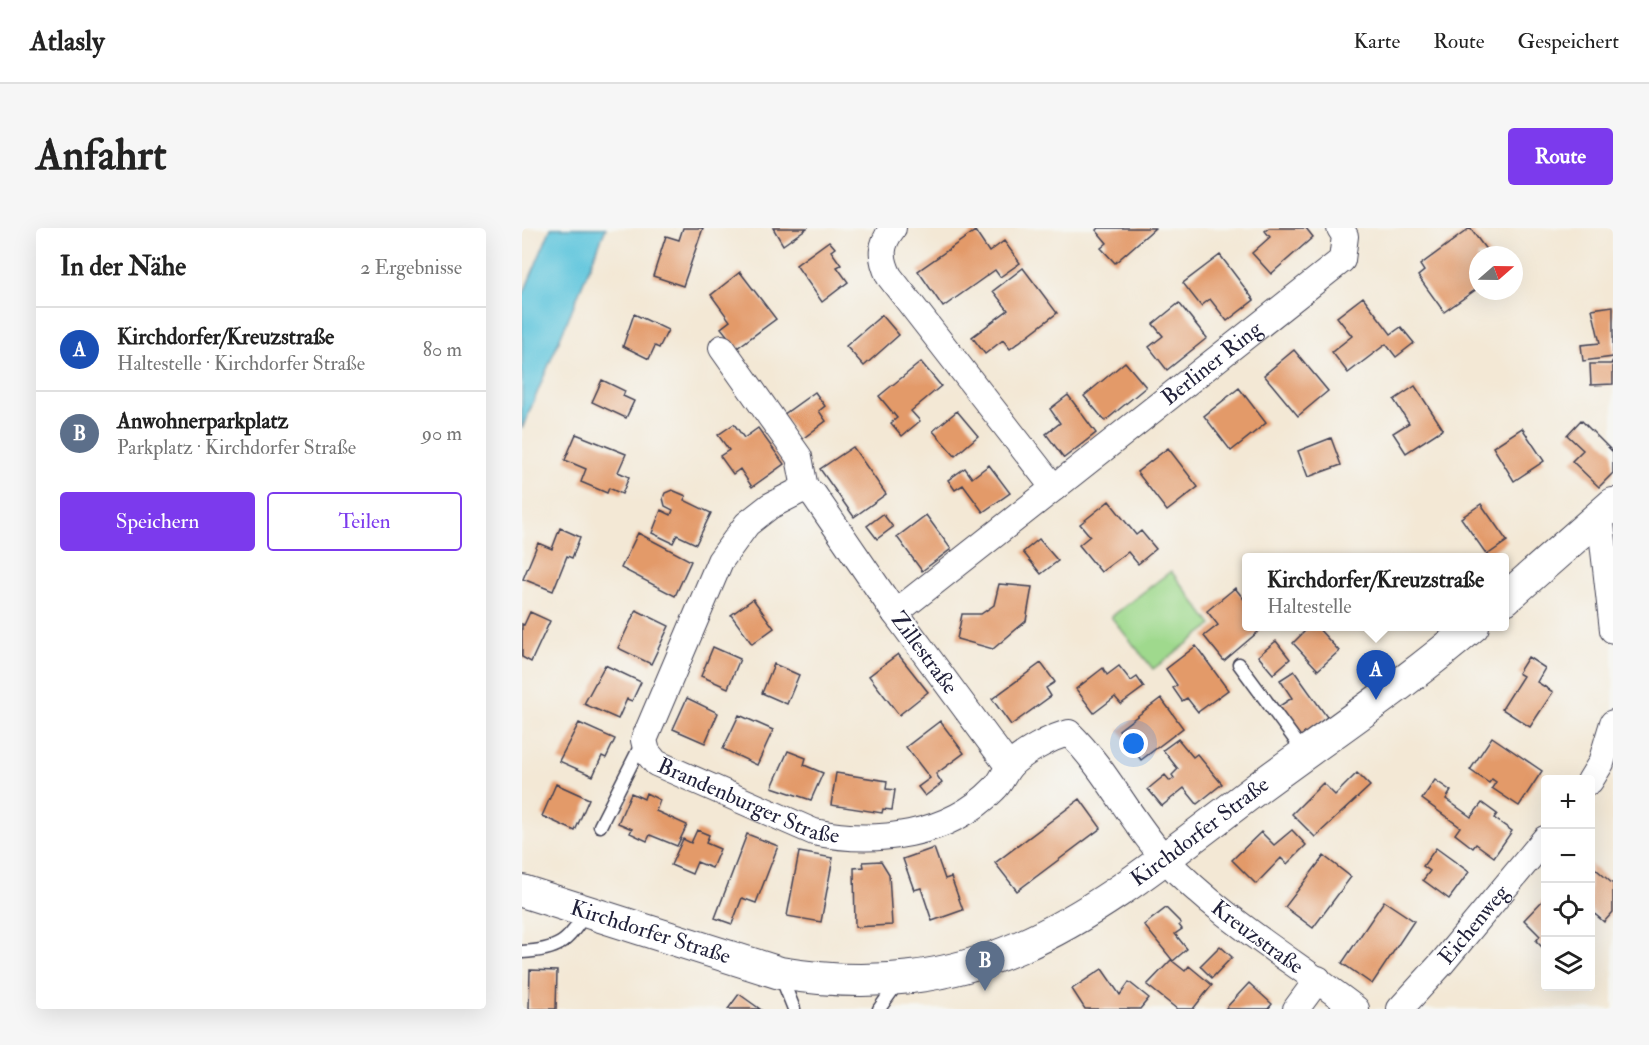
<!DOCTYPE html>
<html lang="de">
<meta charset="utf-8">
<style>
body{margin:0;font-family:"IM FELL Double Pica",serif;background:#f6f6f6;color:#222}
.controls{position:absolute;right:18px;bottom:18px;display:grid;overflow:hidden;border-radius:6px;box-shadow:0 6px 24px #0002}
.controls button{width:54px;height:54px;display:grid;place-items:center;padding:0;border:0;border-bottom:2px solid #e0e0e0;background:#fff;color:#222;font:30px sans-serif}
.compass{position:absolute;left:947px;top:18px;width:54px;height:54px;border-radius:50%;background:#fff;box-shadow:0 6px 24px #0002;rotate:70deg}
.you{position:absolute;left:612px;top:516px;width:21px;height:21px;margin:-15px;border:4px solid #fff;border-radius:50%;background:#1a73e8;box-shadow:0 0 0 9px #1a73e833}
.badge{display:grid;place-items:center;width:39px;height:39px;border-radius:50%;background:#7c3aed;color:#fff;font-size:20px;font-weight:700}
.pin{position:absolute;translate:-50% -50px;filter:drop-shadow(0 2px 3px #0008)}
.pin::after{content:'';position:absolute;top:32px;width:21px;height:18px;background:inherit;clip-path:polygon(0 0,100% 0,50% 100%)}
.popup{position:absolute;left:720px;top:325px;width:267px;height:78px;box-sizing:border-box;display:grid;place-content:center;border-radius:6px;background:#fff;filter:drop-shadow(0 2px 4px #0005);font-size:20px;white-space:nowrap;color:#767676}
.popup b{font-size:22px;color:#222}
.popup::after{content:'';position:absolute;left:50%;top:100%;margin-left:-12px;border:12px solid transparent;border-top-color:#fff}
.list{margin:0;padding:0;list-style:none}
h2{display:flex;justify-content:space-between;align-items:center;height:78px;margin:0;padding:0 24px;font-size:26px}
h2 small{font-size:20px;font-weight:400;color:#767676}
.list li{display:grid;grid-template-columns:39px 1fr auto;gap:18px;align-items:center;box-sizing:border-box;height:84px;padding:0 24px;border-top:2px solid #e0e0e0}
.list b{display:block;font-size:22px;white-space:nowrap}
.list p{margin:0;font-size:20px;white-space:nowrap;color:#767676}
.list em{font-size:20px;font-style:normal;color:#767676}
.actions{display:flex;gap:12px;padding:18px 24px}
.actions a{flex:1;padding:14px 0;border:2px solid #7c3aed;border-radius:6px;text-align:center;font-size:21px;color:#7c3aed}
.actions .main{background:#7c3aed;color:#fff}
.icon{flex:none;width:33px;height:33px;fill:none;stroke:currentColor;stroke-width:2;stroke-linecap:round;stroke-linejoin:round}
.map{position:relative;flex:none;width:1091px;height:781px;overflow:hidden;border-radius:6px}
header{display:flex;align-items:center;gap:36px;box-sizing:border-box;height:84px;padding:0 30px;background:#fff;border-bottom:2px solid #e0e0e0}
header strong{font-size:28px}
nav{display:flex;gap:33px;margin-inline-start:auto;font-size:21px}
.intro{display:flex;align-items:center;justify-content:space-between;box-sizing:border-box;height:144px;padding:0 36px}
h1{margin:0;font-size:42px}
.button{padding:15px 27px;border-radius:6px;background:#7c3aed;color:#fff;font-size:21px;font-weight:700}
main{display:flex;gap:36px;padding:0 36px}
aside{flex:1;background:#fff;border-radius:6px;box-shadow:0 6px 24px #0002}
.map>svg:first-child{display:block}
</style>
<header>
<strong>Atlasly</strong>
<nav><a>Karte</a><a>Route</a><a>Gespeichert</a></nav>
</header>
<div class="intro"><h1>Anfahrt</h1><a class="button">Route</a></div>
<main>
<aside>
<h2>In der Nähe<small>2 Ergebnisse</small></h2>
<ul class="list">
<li><span class="badge" style="background:#1a4fb4">A</span><div><b>Kirchdorfer/Kreuzstraße</b><p>Haltestelle · Kirchdorfer Straße</p></div><em>80 m</em></li>
<li><span class="badge" style="background:#5c6f8a">B</span><div><b>Anwohnerparkplatz</b><p>Parkplatz · Kirchdorfer Straße</p></div><em>90 m</em></li>
</ul>
<div class="actions"><a class="main">Speichern</a><a>Teilen</a></div>
</aside>
<div class="map">
<svg width="1091" height="781" viewBox="0 0 1091 781">
<rect width="100%" height="100%" fill="#f6f6f2"/>
<filter id="ink" filterUnits="userSpaceOnUse"><feTurbulence type="fractalNoise" baseFrequency=".0167" numOctaves="2"/><feDisplacementMap in="SourceGraphic" scale="12" xChannelSelector="R" yChannelSelector="G"/><feConvolveMatrix kernelMatrix="1 2 1 2 8 2 1 2 1" color-interpolation-filters="sRGB"/></filter>
<filter id="wash" filterUnits="userSpaceOnUse"><feTurbulence type="fractalNoise" baseFrequency=".008" numOctaves="4" result="noise"/><feDisplacementMap in="SourceGraphic" scale="24" xChannelSelector="R" yChannelSelector="G"/><feGaussianBlur stdDeviation="1.35" result="paint"/><feColorMatrix in="noise" values="0 0 0 0 0 0 0 0 0 0 0 0 0 0 0 0 0 1.4 0 .05"/><feComposite in="paint" operator="in"/></filter>
<g filter="url(#wash)">
<rect width="100%" height="100%" fill="#f3e8d5"/>
<path fill="#9fd98d" stroke="#607e64" stroke-width="1.5" d="M649 343 690 397 631 441 589 389Z"/>
<path fill="#60c6dd" stroke="#41748c" stroke-width="1.5" d="M29 0H84L0 201V69Z"/>
<g id="blocks">
<path fill="#e39a69" d="M161 0H181L161 58 131 48 144 8 157 12Z
M251 0H285L261 17Z
M576 0H633L593 35 579 20 585 15 574 2Z
M747 0H784L791 9 749 46 730 25 748 9 743 3Z
M948 0 968 27H956V60L922 84 896 48 902 43 898 37Z
M453 3 467 24 482 13 498 35 478 49 473 42 421 79 396 43Z
M307 13 313 20 309 23 319 37 315 39 326 54 300 74 274 37Z
M698 27 732 72 705 93 688 71 679 78 661 55Z
M501 40 535 85 488 121 481 112 463 126 450 109 486 82 471 63Z
M218 44 254 91 215 120 199 100 208 93 189 67Z
M841 69 869 106 879 99 892 115 874 129 864 116 826 145 810 124 830 108 815 89Z
M657 75 685 110 645 142 627 119 641 108 631 96Z
M1091 78V129L1061 133 1059 117 1078 115 1070 81Z
M112 86 146 102 137 120 133 118 127 131 101 118Z
M360 87 377 107 342 138 324 118Z
M772 122 806 163 776 188 742 147Z
M1091 132V156L1069 157 1068 136H1089Z
M399 134 419 158 389 183 398 193 380 208 369 195 375 190 357 168Z
M603 134 624 159 583 193 562 168Z
M80 152 103 163 101 168 112 173 104 190 70 174Z
M893 158 921 201 884 225 871 205 887 195 872 172Z
M717 160 744 195 709 223 682 188Z
M293 164 303 178 297 183 304 193 279 212 261 187Z
M546 167 574 205 542 230 524 206 538 195 528 181Z
M435 183 456 208 433 228 411 203Z
M1059 192 1091 224V245L1077 259 1050 233 1061 222 1045 207Z
M212 196 222 210 236 200 262 236 230 259 218 241 211 246 198 228 207 222 196 207Z
M1000 200 1022 233 992 253 971 219Z
M54 206 104 226 96 244 107 249 100 266 87 260 85 265 59 254 64 241 43 232Z
M809 210 819 237 786 249 776 223Z
M331 219 364 266 332 289 298 241Z
M646 220 676 259 645 283 615 244Z
M467 237 488 265 461 284 441 257 433 262 426 252 443 240 450 250Z
M150 262 164 268 162 272 189 285 174 316 155 307 151 315 130 305 139 282 149 287 151 282 143 278 141 270 143 265Z
M587 273 614 307 619 303 634 321 616 336 606 324 579 344 557 317 568 308 558 296Z
M959 276 985 313 965 327 939 290Z
M361 286 371 299 355 311 345 298Z
M404 287 429 321 400 343 375 309Z
M38 300 58 309 50 330 45 328 31 363 1 351 16 315 30 321Z
M116 305 169 333 153 368 99 340Z
M517 311 536 333 519 346 501 324Z
M477 356 510 359 504 393 471 421 435 411 440 386H459L472 377Z
M713 360 725 375V398H743L702 433 682 408 696 397 685 383Z
M231 371 252 400 230 416 209 387Z
M114 382 147 398 129 436 96 420Z
M8 384 28 393 9 434 0 429V396L2 397Z
M788 398H794L817 423 796 442 771 415Z
M754 413 768 431 751 446 736 428Z
M674 418 706 462 676 484 665 470 660 473 651 460 655 457 644 441Z
M191 419 218 431 206 460 179 448Z
M376 426 406 464 377 487 347 448Z
M1006 429 1023 440 1015 454 1031 464 1008 499 980 481 1001 448 996 445Z
M519 435 533 454 524 460 529 468 489 497 470 471Z
M252 436 277 447 265 476 240 465Z
M83 437 119 454 110 473 105 471 96 491 62 476Z
M597 438 609 453 615 449 622 459 599 476 593 469 572 485 554 461 581 440 585 447Z
M772 443 805 489 777 509 756 479 770 470 758 452Z
M165 470 196 485 183 515 151 501Z
M639 470 661 500 619 532 597 502Z
M217 487 251 502 235 537 201 521Z
M418 493 442 525 414 546 420 555 403 568 396 559 408 550 384 519Z
M57 495 93 511 84 530 80 528 71 548 37 533Z
M970 509 1020 543 997 578 970 560 974 554 970 551 967 555 948 542Z
M656 511 671 529 675 526 700 556 675 576 662 560 640 578 626 561 643 547 648 553 652 550 650 547 656 541 641 522Z
M266 523 284 530 282 537 301 545 289 572 250 559Z
M314 545 365 553 364 561 373 562 370 582 361 581 360 585 309 577Z
M835 545 848 558 793 609 770 586 801 555 813 567Z
M913 552 929 563 924 571 949 589 960 575 975 586 972 590 990 603 972 629 954 616 951 620 933 606 938 599 900 571Z
M34 556 67 571 53 603 20 588Z
M109 565 122 571 124 565 138 572 134 583 165 597 155 618 128 607 125 613 108 605 110 601 96 595Z
M558 571 579 600 495 663 473 635Z
M175 602 187 607 184 615 198 621 190 640 175 634 170 646 149 637 161 611 169 615Z
M770 602 784 617 765 636 759 630 734 656 710 632 739 604 752 617Z
M225 606 256 618 234 675 220 670 210 696 193 690Z
M412 620 423 651 429 649 441 682 410 693 399 660 392 662 381 631Z
M914 620 947 644 927 671 901 652 908 643 901 638Z
M277 624 311 630 299 694 265 688Z
M802 628 829 649 791 700 763 679Z
M359 633 367 646 370 697 333 699 332 640 342 639 341 634Z
M1068 636 1091 656V684L1082 694 1068 682Z
M1023 670V722L1014 713 1018 708 1002 692Z
M862 673 892 693 850 756 820 735Z
M644 680 659 695 657 697 660 701 653 706 665 721 651 733 622 697Z
M698 718 710 729 690 750 678 738Z
M649 732 663 743 667 738 690 757 671 781H655L625 757Z
M580 741 598 767 607 754 627 770 618 781H563L550 761Z
M8 742 35 743 34 781H7Z
M727 755 750 776 746 781H703Z
M217 766 238 781H206Z"/>
</g>
</g>
<g filter="url(#ink)">
<use href="#blocks" fill-opacity="0" stroke="#414052" stroke-width="1.5"/>
<g fill="none" stroke-linecap="round" stroke-linejoin="round">
<defs>
<path id="service" d="M717 436 782 524
M78 598 121 513
M0 724C36 722 46 715 64 684
M258 746 272 781
M357 781 377 753"/>
<g id="minor">
<path d="M371 0C358 17 358 29 367 48L532 260 373 385"/>
<path id="s1" d="M200 120 277 229 283 260 292 267 373 385 487 539"/>
<path id="s2" d="M283 260 248 278 225 296 198 333 122 512 125 524 134 535 292 604C353 617 427 608 472 561 479 555 482 545 488 538 499 526 531 508 547 505 585 542 609 594 644 632 697 689 772 733 834 781"/>
<path id="s3" d="M532 260 820 32 823 8 818 0"/>
<path d="M1078 287 1091 402"/>
<path d="M1068 553 1079 535 1091 495"/>
<path d="M774 781 796 751"/>
<path id="s4" d="M878 781 920 735 1023 611"/>
</g>
<g id="tertiary">
<path d="M983 371 1091 276"/>
<path id="s5" d="M0 663 258 745C472 781 582 675 741 556 811 504 885 455 951 398"/>
</g>
</defs>
<use href="#service" stroke="#414052" stroke-width="15"/>
<use href="#minor" stroke="#414052" stroke-width="28"/>
<use href="#tertiary" stroke="#414052" stroke-width="34"/>
<use href="#service" stroke="#fff" stroke-width="12"/>
<use href="#minor" stroke="#fff" stroke-width="26"/>
<use href="#tertiary" stroke="#fff" stroke-width="32"/>
</g>
</g>
<g text-anchor="middle" dominant-baseline="central" stroke-width="6" stroke-linejoin="round" paint-order="stroke">
<g font-size="22" fill="#22223b" stroke="#f6f6f2">
<text stroke="none"><textPath href="#s3" startOffset="201">Berliner Ring</textPath></text>
<text stroke="none"><textPath href="#s1" startOffset="369">Zillestraße</textPath></text>
<text stroke="none"><textPath href="#s2" startOffset="436">Brandenburger Straße</textPath></text>
<text stroke="none"><textPath href="#s5" startOffset="730">Kirchdorfer Straße</textPath></text>
<text stroke="none"><textPath href="#s4" startOffset="112">Eichenweg</textPath></text>
<text stroke="none"><textPath href="#s5" startOffset="135">Kirchdorfer Straße</textPath></text>
<text stroke="none"><textPath href="#s2" startOffset="1077">Kreuzstraße</textPath></text>
</g>
</g>
</svg>
<div class="controls">
<button>+</button>
<button>−</button>
<button><svg class="icon" aria-label="locate" viewBox="0 0 24 24"><circle cx="12" cy="12" r="6"/><path d="M12 2v4M12 18v4M2 12h4M18 12h4"/></svg></button>
<button><svg class="icon" aria-label="layers" viewBox="0 0 24 24"><path d="M12 4l9 5-9 5-9-5zM3 14l9 5 9-5"/></svg></button>
</div>
<svg class="compass" viewBox="-18 -18 36 36"><path d="M0-13l5 13h-10z" fill="#e53935"/><path d="M0 13l5-13h-10z" fill="#767676"/></svg>
<div class="you"></div>
<div class="pin badge" style="left:854px;top:472px;background:#1a4fb4">A</div>
<div class="popup"><b>Kirchdorfer/Kreuzstraße</b>Haltestelle</div>
<div class="pin badge" style="left:463px;top:763px;background:#5c6f8a">B</div>
</div>
</main>
